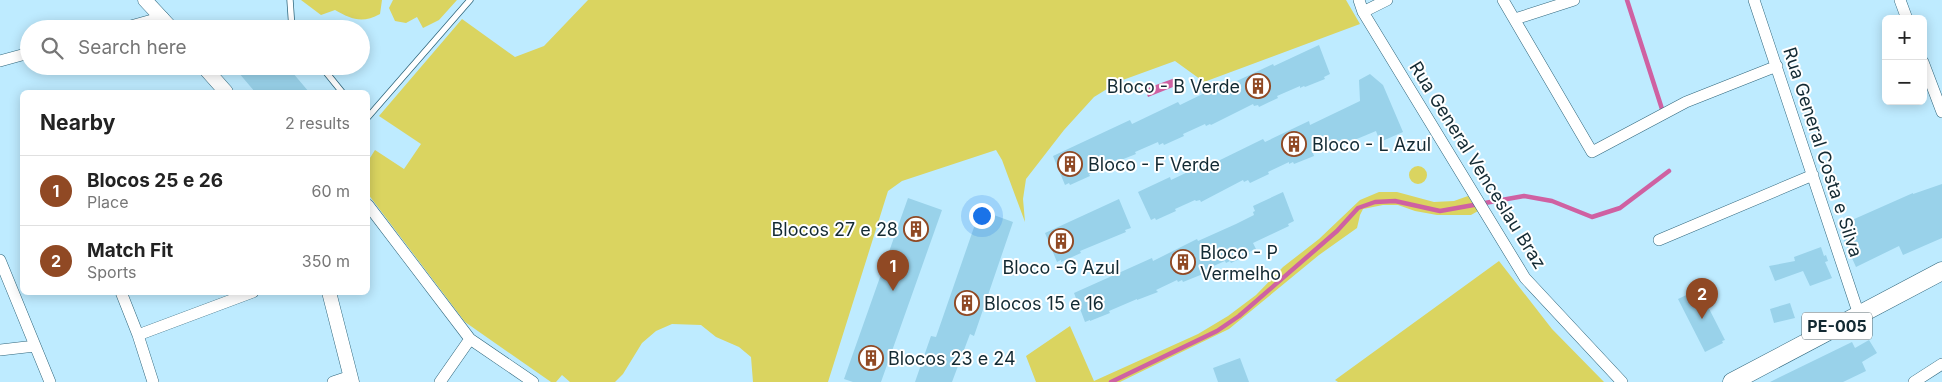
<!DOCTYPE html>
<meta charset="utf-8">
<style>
body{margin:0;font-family:Inter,sans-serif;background:#f6f6f6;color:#222}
.controls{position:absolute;right:15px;top:15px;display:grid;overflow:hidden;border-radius:8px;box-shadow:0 2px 12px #0003}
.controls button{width:45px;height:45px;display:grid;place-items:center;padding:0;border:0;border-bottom:1px solid #e0e0e0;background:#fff;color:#222;font:25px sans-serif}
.you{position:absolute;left:981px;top:215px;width:18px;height:18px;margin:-12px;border:4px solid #fff;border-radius:50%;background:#1a73e8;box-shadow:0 0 0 8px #1a73e833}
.badge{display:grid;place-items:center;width:32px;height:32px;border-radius:50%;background:#904924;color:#fff;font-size:16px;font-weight:700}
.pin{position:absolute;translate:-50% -41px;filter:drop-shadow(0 1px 2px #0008)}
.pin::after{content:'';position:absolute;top:26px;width:18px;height:15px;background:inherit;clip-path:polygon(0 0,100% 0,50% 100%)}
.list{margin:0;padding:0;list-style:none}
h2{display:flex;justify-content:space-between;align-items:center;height:65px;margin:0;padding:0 20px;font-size:21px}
h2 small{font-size:16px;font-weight:400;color:#767676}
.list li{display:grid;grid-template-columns:32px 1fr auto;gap:15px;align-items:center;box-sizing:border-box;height:70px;padding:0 20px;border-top:1px solid #e0e0e0}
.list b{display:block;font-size:19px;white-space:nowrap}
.list p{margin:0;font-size:16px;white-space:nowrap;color:#767676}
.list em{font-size:16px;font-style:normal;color:#767676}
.icon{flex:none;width:28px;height:28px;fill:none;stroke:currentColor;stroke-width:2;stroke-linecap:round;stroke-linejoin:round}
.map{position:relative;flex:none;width:1942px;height:382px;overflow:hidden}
.search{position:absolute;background:#fff;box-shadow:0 2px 12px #0003;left:20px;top:20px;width:350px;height:55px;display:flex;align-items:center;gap:12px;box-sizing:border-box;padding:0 18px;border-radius:28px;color:#767676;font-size:19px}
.panel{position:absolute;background:#fff;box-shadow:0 2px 12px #0003;left:20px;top:90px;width:350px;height:205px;border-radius:8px}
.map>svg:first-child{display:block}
</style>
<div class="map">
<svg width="1942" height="382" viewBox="0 0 1942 382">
<rect width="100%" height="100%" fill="#beebff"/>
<path fill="#dad460" d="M301 0H382L380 14C362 24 351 19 335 10L321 15Z
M393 0H457L439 20 423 28 417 17 406 23 395 21 389 8Z
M588 0H1346L1360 24 1204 82 1175 61 1120 81 1094 97 1064 130 1026 179 1023 199 1025 222 1002 160 996 150 902 181 888 191 828 382H753L751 357 739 347 716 337 701 325 672 324 656 331 642 343 623 374 615 382H570L562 375 556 382H551L465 322 368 194V161L375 150 404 169 421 144 379 116 462 19 515 57 544 46Z
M1409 175a9 9 0 1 1 18 0a9 9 0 1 1-18 0Z
M1379 192H1397L1434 202 1454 201 1468 196 1478 211 1471 215H1437L1415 211 1398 205H1383L1363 209 1360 215 1357 228 1319 255 1229 329 1120 382H1036L1026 356 1070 326 1094 381 1198 334 1228 316 1256 295 1283 267 1319 239 1360 200Z
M1499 261 1552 329 1604 382H1338L1335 380Z"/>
<path fill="#cf61a2" d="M1175 78 1180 79 1178 85 1148 97 1145 89Z"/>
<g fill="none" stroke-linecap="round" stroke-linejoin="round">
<path stroke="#cf61a2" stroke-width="4.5" d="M1627 0 1662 109
M1111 382 1217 331 1239 316 1337 231 1358 208 1375 202 1395 201 1440 211 1524 196 1552 201 1592 217 1620 208 1669 171"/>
</g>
<path fill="#99d2ea" d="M1319 45 1330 74 1324 77 1325 79 1305 87 1304 86 1300 88V86L1277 96 1278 98 1259 107 1258 105 1254 106 1253 104 1211 125 1210 124 1206 126 1205 124 1183 134 1184 136 1164 145 1163 143 1159 145 1158 142 1135 152 1136 154 1116 162 1115 161 1089 174 1090 176 1070 185 1069 183 1065 185 1053 156 1130 120 1132 124 1178 102 1180 105 1225 83 1226 86 1273 64 1274 66Z
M233 66H287L309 92H255Z
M1370 74 1383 85 1403 132 1380 142 1376 131 1340 146 1339 144 1335 146 1334 144 1313 153 1314 156 1294 164 1293 162 1289 164V162L1268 172 1269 174 1250 183 1248 180 1244 182 1243 180 1201 202 1200 200 1196 201 1195 200 1175 209 1176 211 1156 220 1155 218 1151 220 1138 192 1170 177 1171 180 1215 159 1216 162 1263 139 1265 142 1309 121 1310 125 1360 101 1359 80Z
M1942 184V238L1903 255 1899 246 1856 267 1841 234 1843 224 1913 193V194Z
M1283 192 1294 221 1288 224 1289 226 1253 243 1256 249 1249 252 1250 254 1231 263 1230 261 1226 263 1225 261 1202 271 1203 274 1183 282 1182 280 1178 282 1177 280 1156 290 1158 292 1137 300V299L1109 311 1110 313 1090 321V320L1085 322 1074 293 1152 258 1153 261 1197 239 1198 241 1236 224 1254 215 1253 212 1255 211 1253 206Z
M908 198 942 210 881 382H853L844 379Z
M1119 199 1131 228 1125 230 1126 232 1080 251 1081 253 1061 262V260L1057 262 1045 233Z
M980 210 1013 222 974 336 970 334 952 382H915L931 336 936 337Z
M1821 247 1824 256 1826 255 1828 261 1825 262 1832 278 1810 286 1803 271 1775 281 1769 266 1795 261 1794 257Z
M1699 289 1725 340 1722 341 1723 343 1705 352 1678 299Z
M1790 303 1795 318 1774 323 1770 309Z
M1869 340 1877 353 1862 362 1866 371 1843 382H1770L1852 342 1855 348Z
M1240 358 1249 382H1218L1213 368Z"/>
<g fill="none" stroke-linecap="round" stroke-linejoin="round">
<defs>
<path id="service" d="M290 0 292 29
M321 66 342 92
M368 117 470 0"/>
<path id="minor" d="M1359 0 1363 12 1525 278 1622 382
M1503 0 1592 152 1686 102 1777 66
M1754 0 1859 315
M1900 0 1907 19
M1363 12 1387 0
M1515 19 1574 0
M120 29 163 17
M0 61 29 53
M1923 62 1942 112
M368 205 470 339 533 382
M1659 240 1813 175
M0 260 50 382
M121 292 138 335 153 382
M138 335 253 292
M0 350 35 346
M333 382 351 376
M440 382 470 339
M1914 382 1942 364"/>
<path id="tertiary" d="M145 0 172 29
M203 66 226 92
M329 292 352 382"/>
<path id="primary" d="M1732 382 1942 271"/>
</defs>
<use href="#service" stroke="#2f667c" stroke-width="7"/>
<use href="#minor" stroke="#2f667c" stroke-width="12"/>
<use href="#tertiary" stroke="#2f667c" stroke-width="15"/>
<use href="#primary" stroke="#2f667c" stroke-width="19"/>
<use href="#service" stroke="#fff" stroke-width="5.5"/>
<use href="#minor" stroke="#fff" stroke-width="11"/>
<use href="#tertiary" stroke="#fff" stroke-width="14"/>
<use href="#primary" stroke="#fff" stroke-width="18"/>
</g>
<defs>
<symbol id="building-ring" viewBox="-11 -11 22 22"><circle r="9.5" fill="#fff" stroke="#904924" stroke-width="1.5"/><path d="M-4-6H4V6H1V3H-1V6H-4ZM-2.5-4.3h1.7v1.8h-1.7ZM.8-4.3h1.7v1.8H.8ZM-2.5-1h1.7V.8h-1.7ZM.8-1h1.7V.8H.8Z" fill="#904924"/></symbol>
</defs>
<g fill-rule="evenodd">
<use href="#building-ring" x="1244" y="72" width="28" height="28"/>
<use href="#building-ring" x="1280" y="130" width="28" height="28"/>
<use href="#building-ring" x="1056" y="150" width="28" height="28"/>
<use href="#building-ring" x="902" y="215" width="28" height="28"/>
<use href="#building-ring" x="1047" y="227" width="28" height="28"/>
<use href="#building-ring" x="1169" y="248" width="28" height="28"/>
<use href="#building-ring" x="953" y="289" width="28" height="28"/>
<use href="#building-ring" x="857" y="344" width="28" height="28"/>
</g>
<g text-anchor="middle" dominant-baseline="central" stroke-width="4" stroke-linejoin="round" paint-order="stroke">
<rect fill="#fff" stroke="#5a6a70" stroke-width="1" x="1802" y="312.5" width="70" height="27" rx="4"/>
<g font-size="16" font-weight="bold" fill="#132a33">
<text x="1837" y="326">PE-005</text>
</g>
<g font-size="18" fill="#132a33" stroke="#fff" text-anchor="start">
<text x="1240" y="86" text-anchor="end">Bloco - B Verde</text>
<text x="1312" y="144">Bloco - L Azul</text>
<text x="1088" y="164">Bloco - F Verde</text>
<text x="898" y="229" text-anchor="end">Blocos 27 e 28</text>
<text x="1200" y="252">Bloco - P<tspan x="1200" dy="21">Vermelho</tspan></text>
<text x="1061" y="267" text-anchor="middle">Bloco -G Azul</text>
<text x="984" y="303">Blocos 15 e 16</text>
<text x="888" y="358">Blocos 23 e 24</text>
</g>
<g font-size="18" fill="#132a33" stroke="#fff">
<text transform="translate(1823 152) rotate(72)">Rua General Costa e Silva</text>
<text transform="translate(1478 165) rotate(58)">Rua General Venceslau Braz</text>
</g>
</g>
</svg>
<div class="controls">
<button>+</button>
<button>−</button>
</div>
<div class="you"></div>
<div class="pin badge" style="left:893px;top:291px">1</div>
<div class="pin badge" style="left:1702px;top:319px">2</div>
<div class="search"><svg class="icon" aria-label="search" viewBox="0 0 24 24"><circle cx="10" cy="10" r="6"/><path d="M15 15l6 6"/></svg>Search here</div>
<section class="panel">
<h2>Nearby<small>2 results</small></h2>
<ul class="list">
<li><span class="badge">1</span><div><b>Blocos 25 e 26</b><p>Place</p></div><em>60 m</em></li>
<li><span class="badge">2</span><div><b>Match Fit</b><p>Sports</p></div><em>350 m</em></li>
</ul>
</section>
</div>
